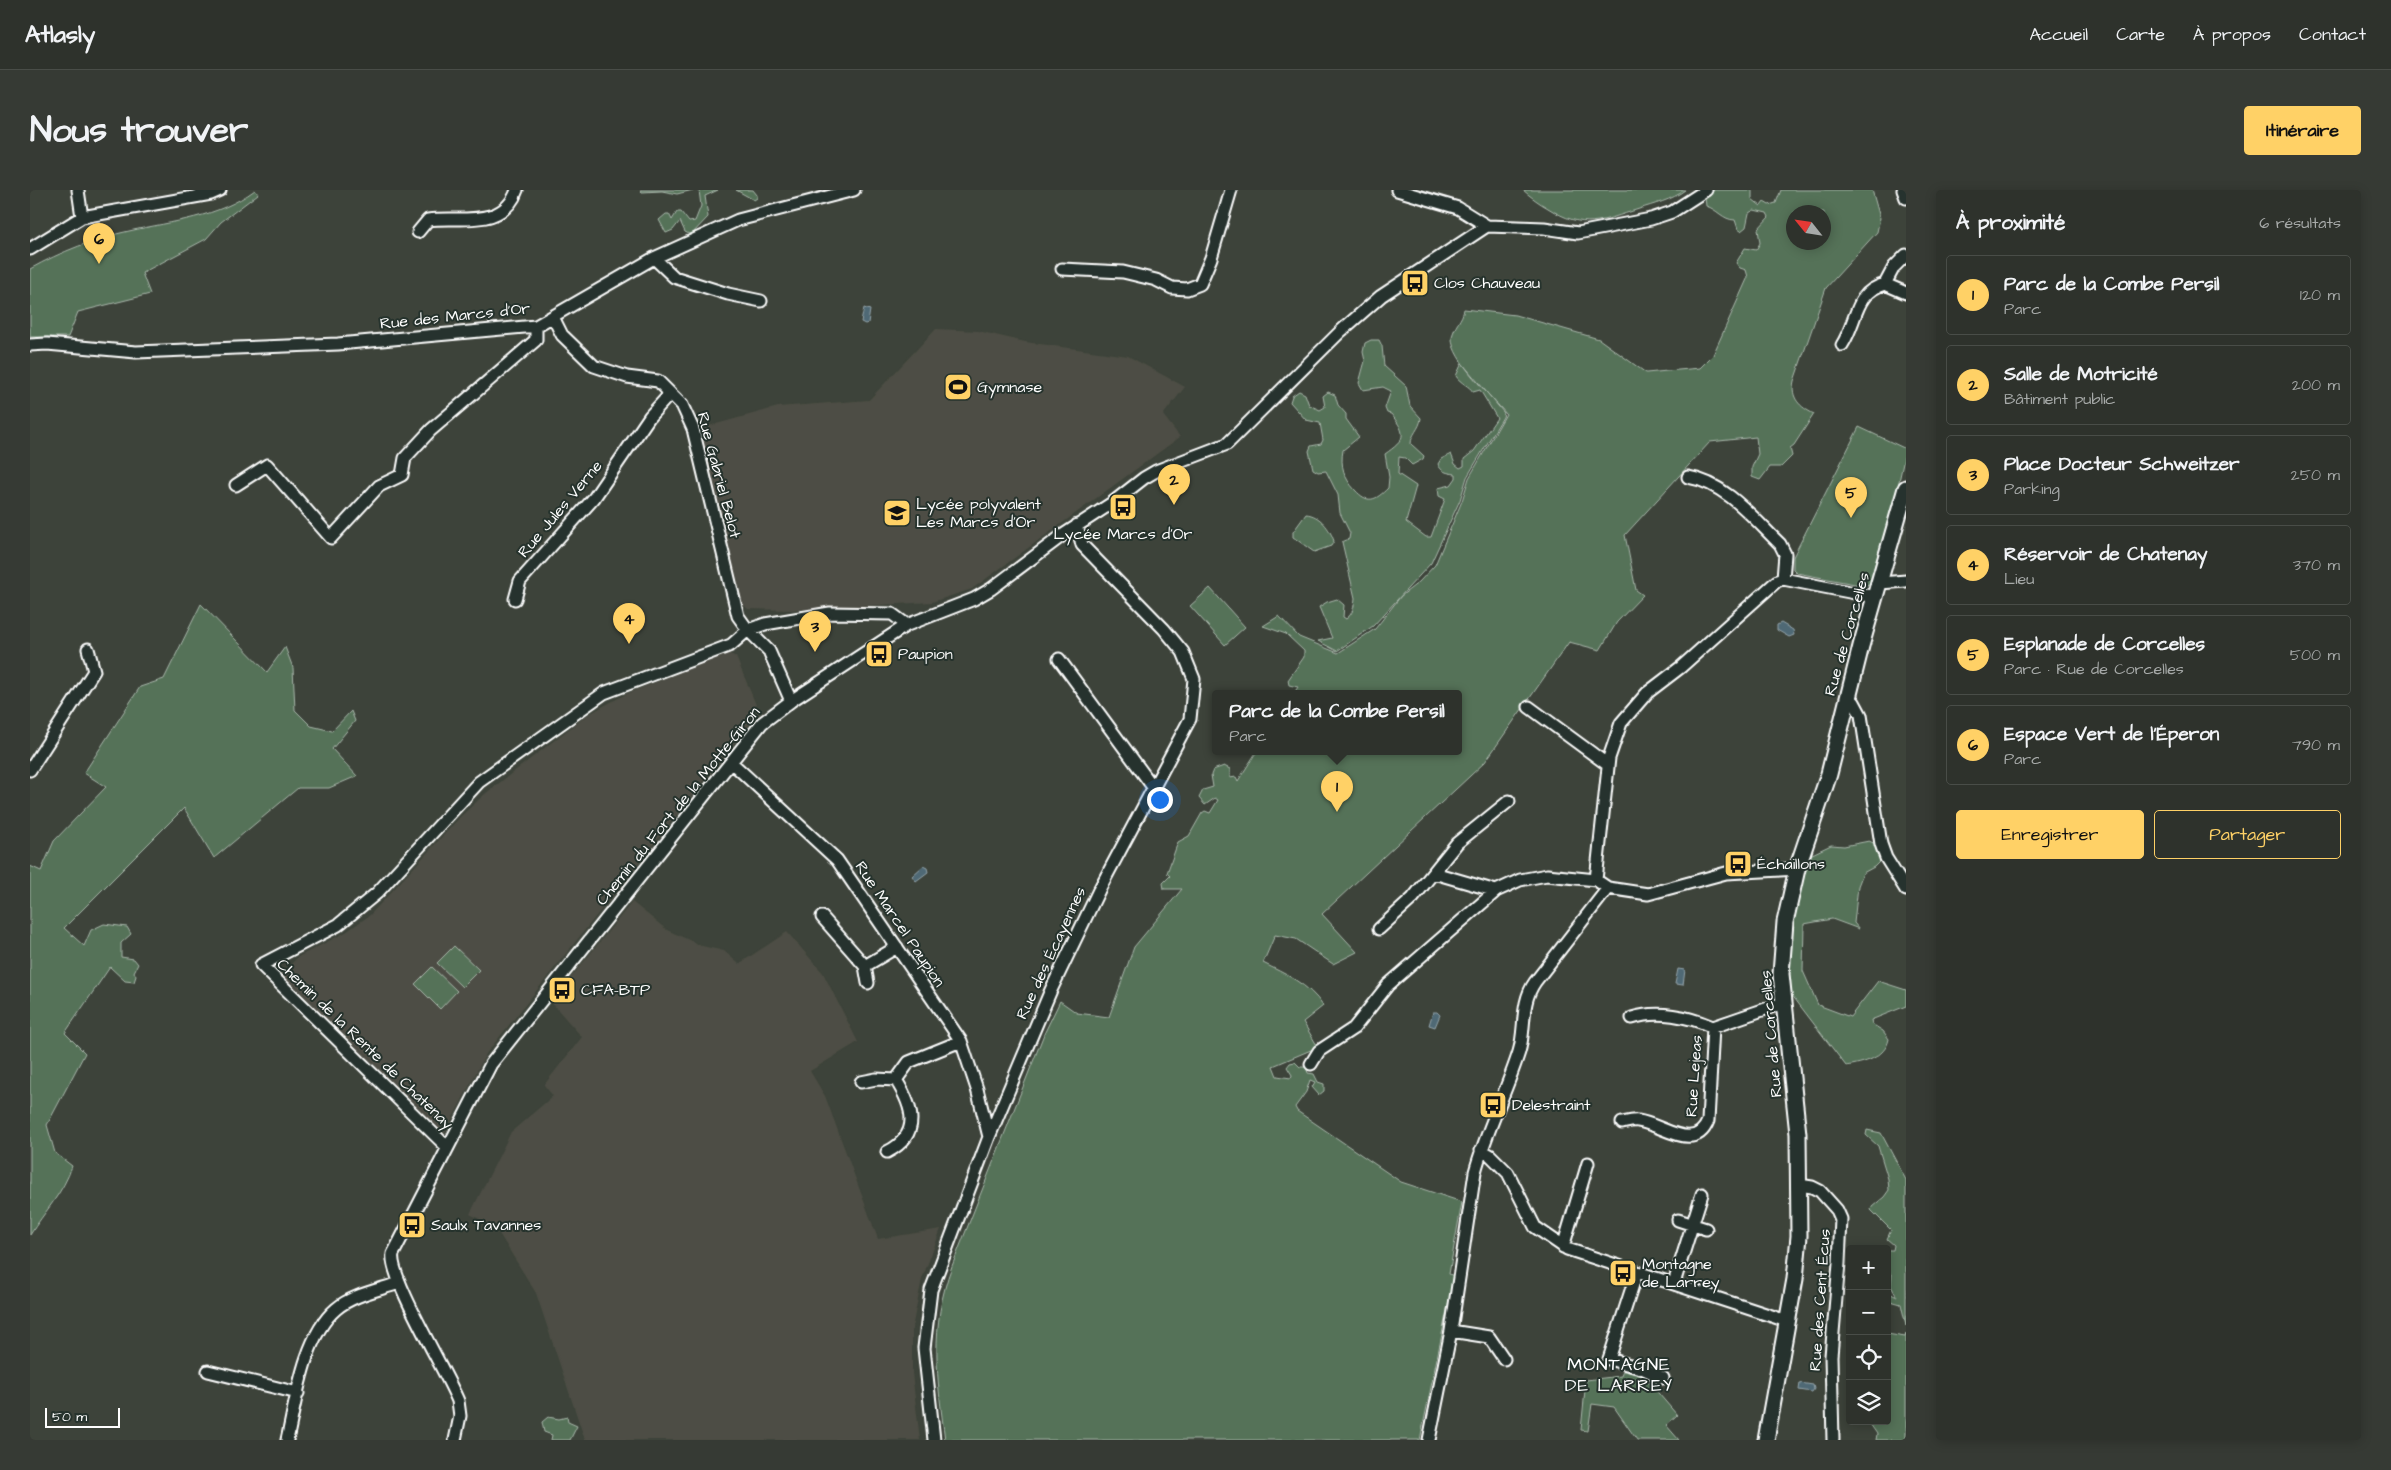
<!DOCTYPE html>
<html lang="fr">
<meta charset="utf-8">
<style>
body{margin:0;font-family:"Architects Daughter",sans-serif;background:#363a34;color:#f1f3f6}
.controls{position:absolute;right:15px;bottom:15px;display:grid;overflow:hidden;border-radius:5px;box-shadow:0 2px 12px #0003}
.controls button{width:45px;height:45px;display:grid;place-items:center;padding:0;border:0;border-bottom:1px solid #494d48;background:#2e322c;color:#f1f3f6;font:25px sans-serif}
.compass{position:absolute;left:1756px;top:15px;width:45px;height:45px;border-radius:50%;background:#2e322c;box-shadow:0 2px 12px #0003;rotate:300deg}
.scale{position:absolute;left:15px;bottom:12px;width:75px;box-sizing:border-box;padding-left:5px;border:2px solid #fff;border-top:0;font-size:14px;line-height:18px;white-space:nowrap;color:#fff;-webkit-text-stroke:4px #26332d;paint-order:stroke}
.you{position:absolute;left:1129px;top:609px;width:18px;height:18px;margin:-12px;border:4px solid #fff;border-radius:50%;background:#1a73e8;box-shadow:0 0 0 8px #1a73e833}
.badge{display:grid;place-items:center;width:32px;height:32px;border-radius:50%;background:#ffd166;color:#111;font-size:16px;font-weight:700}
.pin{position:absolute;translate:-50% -41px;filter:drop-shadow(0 1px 2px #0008)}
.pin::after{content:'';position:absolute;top:26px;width:18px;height:15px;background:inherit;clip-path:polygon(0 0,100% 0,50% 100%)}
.popup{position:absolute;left:1182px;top:500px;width:250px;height:65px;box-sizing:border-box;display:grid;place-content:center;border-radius:5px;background:#2e322c;filter:drop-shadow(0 1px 4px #0005);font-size:16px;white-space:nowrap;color:#a7aaa9}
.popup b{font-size:19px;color:#f1f3f6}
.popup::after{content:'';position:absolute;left:50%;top:100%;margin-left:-10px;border:10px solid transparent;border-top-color:#2e322c}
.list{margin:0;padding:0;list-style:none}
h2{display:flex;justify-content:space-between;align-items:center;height:65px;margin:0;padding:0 20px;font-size:21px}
h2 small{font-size:16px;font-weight:400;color:#a7aaa9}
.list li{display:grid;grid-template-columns:32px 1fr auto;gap:15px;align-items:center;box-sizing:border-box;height:80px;margin:0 10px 10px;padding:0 10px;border:1px solid #494d48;border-radius:5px}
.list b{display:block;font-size:19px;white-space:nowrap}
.list p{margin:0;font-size:16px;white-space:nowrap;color:#a7aaa9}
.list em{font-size:16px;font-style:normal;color:#a7aaa9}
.actions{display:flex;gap:10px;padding:15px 20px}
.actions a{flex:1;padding:11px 0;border:1px solid #ffd166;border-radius:5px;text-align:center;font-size:18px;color:#ffd166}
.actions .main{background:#ffd166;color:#111}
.icon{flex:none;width:28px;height:28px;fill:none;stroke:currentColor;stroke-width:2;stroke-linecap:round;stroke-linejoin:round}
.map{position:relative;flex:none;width:1876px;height:1250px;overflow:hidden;border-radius:5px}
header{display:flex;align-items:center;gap:30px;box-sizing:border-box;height:70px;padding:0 25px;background:#2e322c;border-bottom:1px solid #494d48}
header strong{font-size:24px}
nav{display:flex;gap:28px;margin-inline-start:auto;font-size:18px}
.intro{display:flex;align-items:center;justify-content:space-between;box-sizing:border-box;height:120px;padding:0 30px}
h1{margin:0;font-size:35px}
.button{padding:12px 22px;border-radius:5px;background:#ffd166;color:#111;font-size:18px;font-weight:700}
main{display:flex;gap:30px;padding:0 30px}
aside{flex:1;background:#2e322c;border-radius:5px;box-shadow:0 2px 12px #0003}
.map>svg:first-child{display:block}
</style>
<header>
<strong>Atlasly</strong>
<nav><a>Accueil</a><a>Carte</a><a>À propos</a><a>Contact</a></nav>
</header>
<div class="intro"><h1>Nous trouver</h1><a class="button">Itinéraire</a></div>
<main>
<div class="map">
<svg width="1876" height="1250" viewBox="0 0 1876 1250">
<rect width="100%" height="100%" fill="#3d433a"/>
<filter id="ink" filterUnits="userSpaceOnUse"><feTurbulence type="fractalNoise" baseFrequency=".02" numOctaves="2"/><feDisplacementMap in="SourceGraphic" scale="10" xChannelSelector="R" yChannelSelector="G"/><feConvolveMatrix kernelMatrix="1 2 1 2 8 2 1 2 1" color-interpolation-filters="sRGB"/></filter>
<g filter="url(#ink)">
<path fill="#4d4e44" d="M906 139 948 141 995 152 1098 166 1155 197 1133 225 1150 247 942 399 902 412 763 420 718 419 711 413 668 239 748 217 839 210Z
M698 463 706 467 729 522 456 864 415 943 408 945 248 787 268 767 316 742 340 725 431 626 455 604 557 525 596 504Z
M602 712 637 740 672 756 694 761 709 774 757 742 793 783 828 852 780 881 795 906 848 1049 911 1039 892 1089 882 1138V1183L890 1250H555L506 1103 465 1037 440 1024 481 942 523 906 514 895 552 847 521 812Z"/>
<path fill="#557259" stroke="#aab8ac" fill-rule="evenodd" d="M225 0 228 4 191 32 176 49 112 83 120 104 48 122 38 147H0V79C30 62 66 48 99 41 144 31 187 28 225 0Z
M610 0H663L647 4 632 1 612 2Z
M669 0H688L675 6 678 27 661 45 655 42 650 31 643 40 636 43 629 30 636 24H639L642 30 647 22H651L659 32 665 31 671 16Z
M706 0H723L727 5V8L724 10Z
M1493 0H1655C1642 10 1624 14 1609 19 1571 31 1554 41 1518 18 1509 13 1501 7 1493 0Z
M1684 0H1722V9L1731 16 1734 12 1739 15 1746 13 1751 0H1842L1850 28 1847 42 1796 98 1764 191C1760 208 1770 217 1784 224L1764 255 1760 258 1762 266 1751 277H1740L1730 290 1722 287V277L1728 264 1726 247 1680 252 1595 345 1606 400 1613 405 1587 432 1570 460 1539 452 1455 572 1292 724 1327 762 1303 774 1266 749 1245 745 1233 773C1255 784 1279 794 1293 816L1273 832 1288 857 1243 876 1247 886 1261 888 1262 885 1257 877 1260 873 1265 872 1270 877H1276L1278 883 1284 884 1288 892 1294 894V901L1289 905 1282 897 1285 892 1280 890 1276 902 1265 917 1267 921 1371 992 1432 1012 1419 1084 1424 1086 1390 1250H915C907 1187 899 1138 922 1076L1014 844 1030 811 1047 823 1079 827 1104 757 1152 699H1134L1133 693 1140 686 1137 683 1148 652 1159 646 1172 623 1175 621 1180 623 1188 610 1185 608 1175 615 1169 608 1173 600 1183 597 1181 585 1183 580 1194 576 1200 579V588L1206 587 1208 591 1227 561H1428V503H1264L1268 497 1259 495 1258 490 1274 467V461L1256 444 1233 436 1249 426 1269 447 1308 463 1345 439 1371 406 1389 392 1405 375 1432 311 1439 288 1476 224C1462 207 1421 169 1422 148 1423 137 1433 129 1434 119L1485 125 1569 149 1616 183 1670 178 1683 165 1718 87 1716 80 1710 78 1706 73 1715 58 1726 60 1730 53 1728 39 1739 27 1737 23 1724 20 1719 23 1716 37 1711 41 1708 39 1705 30C1693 30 1687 19 1676 16L1675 7ZM1764 22H1794V52H1764Z
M1341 150H1349L1352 156 1354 176 1376 196 1380 216 1391 228C1390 239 1381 244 1381 254L1394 266 1393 269 1382 275 1375 268 1369 267 1368 284 1386 296 1376 332 1396 347H1401L1415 309 1409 306 1408 298 1421 295 1426 288V284C1417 283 1411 282 1408 274L1411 269 1421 264 1425 274 1430 278 1434 276V269L1444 261 1467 228 1450 200 1443 202C1439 195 1431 194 1426 186L1432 173 1474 223 1473 227 1437 287 1430 310 1401 373 1343 436 1307 461 1288 451 1302 448 1289 417 1297 412 1307 409 1314 415 1313 427 1316 429C1323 424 1324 417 1325 408L1312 352 1319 349 1320 343 1310 323 1308 305 1296 281 1288 282 1283 279 1279 261 1281 256 1291 254 1293 250 1290 233 1276 230 1260 212 1262 206 1269 201 1275 204 1279 215 1290 220 1295 217 1293 206 1298 202 1305 205 1308 215 1316 224V229L1329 247 1313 260C1310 276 1314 288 1325 300 1338 314 1345 311 1358 298L1359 287 1355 264C1375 250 1378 245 1361 224L1357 223 1355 218 1361 201 1353 197 1333 200 1329 193 1335 171 1333 162 1335 153Z
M1829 237 1876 259 1865 310 1839 394 1835 396 1767 383 1763 379V367Z
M1276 324C1290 325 1300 339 1304 351L1301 356 1284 362 1263 347V342Z
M1180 398 1215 437 1195 455 1160 416Z
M171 414 237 482 255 457 263 478 265 520 281 536 302 541 321 521 325 531 302 559 327 586 299 598H268L184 668 154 618 34 738 54 756 61 740 74 734 97 737 101 744 91 753V767L104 769 108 774 104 782 106 786 104 792 95 791 80 777 35 843 55 863 17 935 25 963 42 976C34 1002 14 1022 0 1045V676L11 681 24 651 76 597 54 583 110 497 134 489Z
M1839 651 1852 657 1851 670 1844 677 1833 683 1828 696 1824 733 1829 739 1802 729 1774 734 1773 781 1788 815 1820 827 1848 791 1876 800V816L1841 830 1842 834 1853 841 1859 849C1855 868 1834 873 1816 876L1755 796C1765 772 1758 768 1760 746 1762 719 1769 692 1778 666L1801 655 1814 656Z
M424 756 449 780 432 797 407 773Z
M402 777 427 801 410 819 385 794Z
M1837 940 1851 943 1876 990V1136L1871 1114 1857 1110V1102L1867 1107 1861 1096 1862 1084 1857 1081V1060H1863L1864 1055 1857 1049 1861 1040 1841 1020 1842 1017 1854 1007 1859 1000 1858 989 1848 956 1836 945Z
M1857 1144 1875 1147 1876 1144V1250H1846L1847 1244 1838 1231H1857Z
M1601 1180 1611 1183 1647 1225 1636 1235 1649 1250H1607L1584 1217 1562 1214 1558 1241 1551 1240 1556 1190 1591 1186 1593 1181Z
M518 1227 529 1229 537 1227 538 1232 547 1236 540 1250H521L522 1245 514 1242 512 1232Z"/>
<path fill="#4f6974" stroke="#95a5ac" d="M834 118 840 120 838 133 835 134 831 132Z
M1751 433 1763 440 1764 445 1759 447 1747 440V435Z
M893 676 897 678 898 682 886 691 882 686Z
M1648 779 1655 780 1653 795 1645 794Z
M1403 822H1407L1410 825 1405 837 1399 835Z
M1770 1193 1783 1195 1784 1199 1782 1202 1769 1200Z"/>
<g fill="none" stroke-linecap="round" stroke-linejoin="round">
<defs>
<path id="minor" d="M48 0 52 27
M1367 0 1428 18 1457 36 1514 38 1548 43 1621 29 1642 22 1676 0
M1873 0 1876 8
M388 42 398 30C429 26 474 39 487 0
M0 59 52 27 181 4 190 0
M1876 65 1864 77 1855 94 1876 103
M624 68 644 87 698 104 731 111
M1032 79 1093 82 1126 90 1142 98 1157 99 1170 94 1181 68 1201 0
M523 127 532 145 564 176 597 187 628 191 652 215 663 239 708 426 718 440 739 461 761 511
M0 155 17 154 106 162 308 154 506 136 624 68 708 30 824 0
M1812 155C1828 130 1824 102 1855 94
M1658 287C1696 293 1724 329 1750 354L1755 364 1753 389
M206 295 237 275 301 348 349 296 372 285 375 268 401 240 506 150V136
M1850 393 1876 391
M485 409 490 391 564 308 620 226 640 204
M1029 469 1123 597
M1817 509 1824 512 1831 525 1851 654 1856 668 1876 700
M1499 517 1578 575
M702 573 807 670 931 851 947 899 959 947
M0 580 64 481 58 459
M1404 683 1466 701
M1566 690 1579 568 1591 533 1617 503 1651 477 1747 391 1753 389 1845 407
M792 727 835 776 867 757
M1349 739 1383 708 1427 653 1479 611
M835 776 838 793
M1602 828C1628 820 1658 826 1683 837L1753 813
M1281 874 1289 861 1324 838 1358 795 1466 701 1490 690 1517 685 1566 690 1578 698 1618 704 1696 683 1767 679
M866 890 879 872 931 851
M831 892 846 889 866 890
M1592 933C1597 932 1603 930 1608 931 1632 934 1665 964 1678 931L1683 837
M417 957 231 775 308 735 347 703 449 592 574 503 701 455 718 440 735 434 800 423 862 424 877 435
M1451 960 1460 965 1478 983 1505 1037 1537 1059 1757 1131
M857 962C892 944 883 917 866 890
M1769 995 1782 997 1790 1001 1807 1020 1811 1029 1809 1073 1801 1166 1803 1250
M1648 1030 1676 1039
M1533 1057 1558 973
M1607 1082 1579 1169 1614 1179 1633 1188
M1644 1093 1672 1004
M1421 1141 1459 1147 1474 1169
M178 1181 268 1203
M257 1250C266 1211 274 1146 306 1119 322 1105 349 1100 369 1093
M425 1250 430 1226 428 1211C417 1183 358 1086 363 1064L461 874 732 533 761 511 877 435 944 409 961 399 1033 345 1082 313 1114 288 1126 281 1197 254 1311 141 1351 106 1457 36
M904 1250 894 1158 901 1100 959 947 1021 800 1069 700 1160 529 1164 489 1153 462 1134 439 1052 355 1047 335
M1399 1250 1421 1141 1445 982C1456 941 1476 903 1489 862 1496 839 1490 813 1505 792L1578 698"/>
<path id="secondary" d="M1736 1250 1765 1089 1769 1046 1768 944 1751 784 1755 732 1767 679 1799 584 1831 456 1876 298"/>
</defs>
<use href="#minor" stroke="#fff" stroke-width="15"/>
<use href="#secondary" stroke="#fff" stroke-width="19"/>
<use href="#minor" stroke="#26332d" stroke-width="11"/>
<use href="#secondary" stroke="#26332d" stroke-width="15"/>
</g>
</g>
<defs>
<symbol id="bus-square" viewBox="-11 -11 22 22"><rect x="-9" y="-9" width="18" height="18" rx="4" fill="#ffd166" stroke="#26332d"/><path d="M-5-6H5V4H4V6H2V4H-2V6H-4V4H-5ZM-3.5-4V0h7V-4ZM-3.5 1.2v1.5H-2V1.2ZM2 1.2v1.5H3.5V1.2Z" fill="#111"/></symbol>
<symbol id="stadium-square" viewBox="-11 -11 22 22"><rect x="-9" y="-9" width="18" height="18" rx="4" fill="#ffd166" stroke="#26332d"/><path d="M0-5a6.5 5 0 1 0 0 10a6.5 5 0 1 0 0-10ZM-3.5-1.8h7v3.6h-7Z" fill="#111"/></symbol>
<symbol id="school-square" viewBox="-11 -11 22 22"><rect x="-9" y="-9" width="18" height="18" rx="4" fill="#ffd166" stroke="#26332d"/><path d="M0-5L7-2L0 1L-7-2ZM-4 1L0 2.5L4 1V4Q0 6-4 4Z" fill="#111"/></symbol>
</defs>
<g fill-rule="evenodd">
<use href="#bus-square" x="1369" y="77" width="32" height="32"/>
<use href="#stadium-square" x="912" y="181" width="32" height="32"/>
<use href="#bus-square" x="1077" y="301" width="32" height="32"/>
<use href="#school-square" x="851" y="307" width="32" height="32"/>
<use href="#bus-square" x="833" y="448" width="32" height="32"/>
<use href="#bus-square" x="1692" y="658" width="32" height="32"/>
<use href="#bus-square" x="516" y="784" width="32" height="32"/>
<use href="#bus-square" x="1447" y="899" width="32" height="32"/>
<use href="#bus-square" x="366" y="1019" width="32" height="32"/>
<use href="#bus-square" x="1577" y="1067" width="32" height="32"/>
</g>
<g text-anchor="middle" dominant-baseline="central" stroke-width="4" stroke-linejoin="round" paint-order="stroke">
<g font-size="16" fill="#fff" stroke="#26332d" text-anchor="start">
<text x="1404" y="93">Clos Chauveau</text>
<text x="947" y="197">Gymnase</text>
<text x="886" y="314">Lycée polyvalent<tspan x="886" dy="18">Les Marcs d'Or</tspan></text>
<text x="1093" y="344" text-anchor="middle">Lycée Marcs d'Or</text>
<text x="868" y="464">Paupion</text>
<text x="1727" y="674">Échaillons</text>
<text x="551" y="800">CFA-BTP</text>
<text x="1482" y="915">Delestraint</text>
<text x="401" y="1035">Saulx Tavannes</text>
<text x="1612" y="1074">Montagne<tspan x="1612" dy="18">de Larrey</tspan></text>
</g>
<g font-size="16" fill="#fff" stroke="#26332d">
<text transform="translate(425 126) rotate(-6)">Rue des Marcs d'Or</text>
<text transform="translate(689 285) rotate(75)">Rue Gabriel Belot</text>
<text transform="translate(530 319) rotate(-50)">Rue Jules Verne</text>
<text transform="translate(1817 444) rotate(-74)">Rue de Corcelles</text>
<text transform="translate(648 616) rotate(-51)">Chemin du Fort de la Motte-Giron</text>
<text transform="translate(870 734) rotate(56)">Rue Marcel Paupion</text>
<text transform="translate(1021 763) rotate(-65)">Rue des Écayennes</text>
<text transform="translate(1741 844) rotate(-95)">Rue de Corcelles</text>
<text transform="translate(335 854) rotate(44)">Chemin de la Rente de Chatenay</text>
<text transform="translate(1664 886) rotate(-86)">Rue Lejeas</text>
<text transform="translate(1790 1110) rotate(-86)">Rue des Cent Écus</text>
</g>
<g font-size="18" letter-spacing="1" fill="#fff" stroke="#26332d">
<text x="1589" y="1174">MONTAGNE<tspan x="1589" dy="21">DE LARREY</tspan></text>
</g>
</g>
</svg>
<div class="controls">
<button>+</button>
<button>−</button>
<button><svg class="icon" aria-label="locate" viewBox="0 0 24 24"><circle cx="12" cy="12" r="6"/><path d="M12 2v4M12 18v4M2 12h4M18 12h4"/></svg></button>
<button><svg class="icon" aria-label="layers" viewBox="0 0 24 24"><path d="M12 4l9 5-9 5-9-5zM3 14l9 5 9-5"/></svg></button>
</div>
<svg class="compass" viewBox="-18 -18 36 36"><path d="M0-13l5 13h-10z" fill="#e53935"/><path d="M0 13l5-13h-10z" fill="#a7aaa9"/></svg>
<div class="scale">50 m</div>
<div class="you"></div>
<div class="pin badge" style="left:1307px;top:622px">1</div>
<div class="popup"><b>Parc de la Combe Persil</b>Parc</div>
<div class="pin badge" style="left:1144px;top:315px">2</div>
<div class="pin badge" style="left:785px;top:462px">3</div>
<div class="pin badge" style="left:599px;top:454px">4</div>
<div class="pin badge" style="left:1821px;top:328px">5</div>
<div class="pin badge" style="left:69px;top:74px">6</div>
</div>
<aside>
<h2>À proximité<small>6 résultats</small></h2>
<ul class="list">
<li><span class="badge">1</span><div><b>Parc de la Combe Persil</b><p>Parc</p></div><em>120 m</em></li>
<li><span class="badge">2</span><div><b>Salle de Motricité</b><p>Bâtiment public</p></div><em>200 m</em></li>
<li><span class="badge">3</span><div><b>Place Docteur Schweitzer</b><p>Parking</p></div><em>250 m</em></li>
<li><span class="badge">4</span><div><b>Réservoir de Chatenay</b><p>Lieu</p></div><em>370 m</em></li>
<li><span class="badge">5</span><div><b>Esplanade de Corcelles</b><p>Parc · Rue de Corcelles</p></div><em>500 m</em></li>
<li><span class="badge">6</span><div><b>Espace Vert de l'Éperon</b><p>Parc</p></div><em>790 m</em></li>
</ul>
<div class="actions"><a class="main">Enregistrer</a><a>Partager</a></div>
</aside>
</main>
